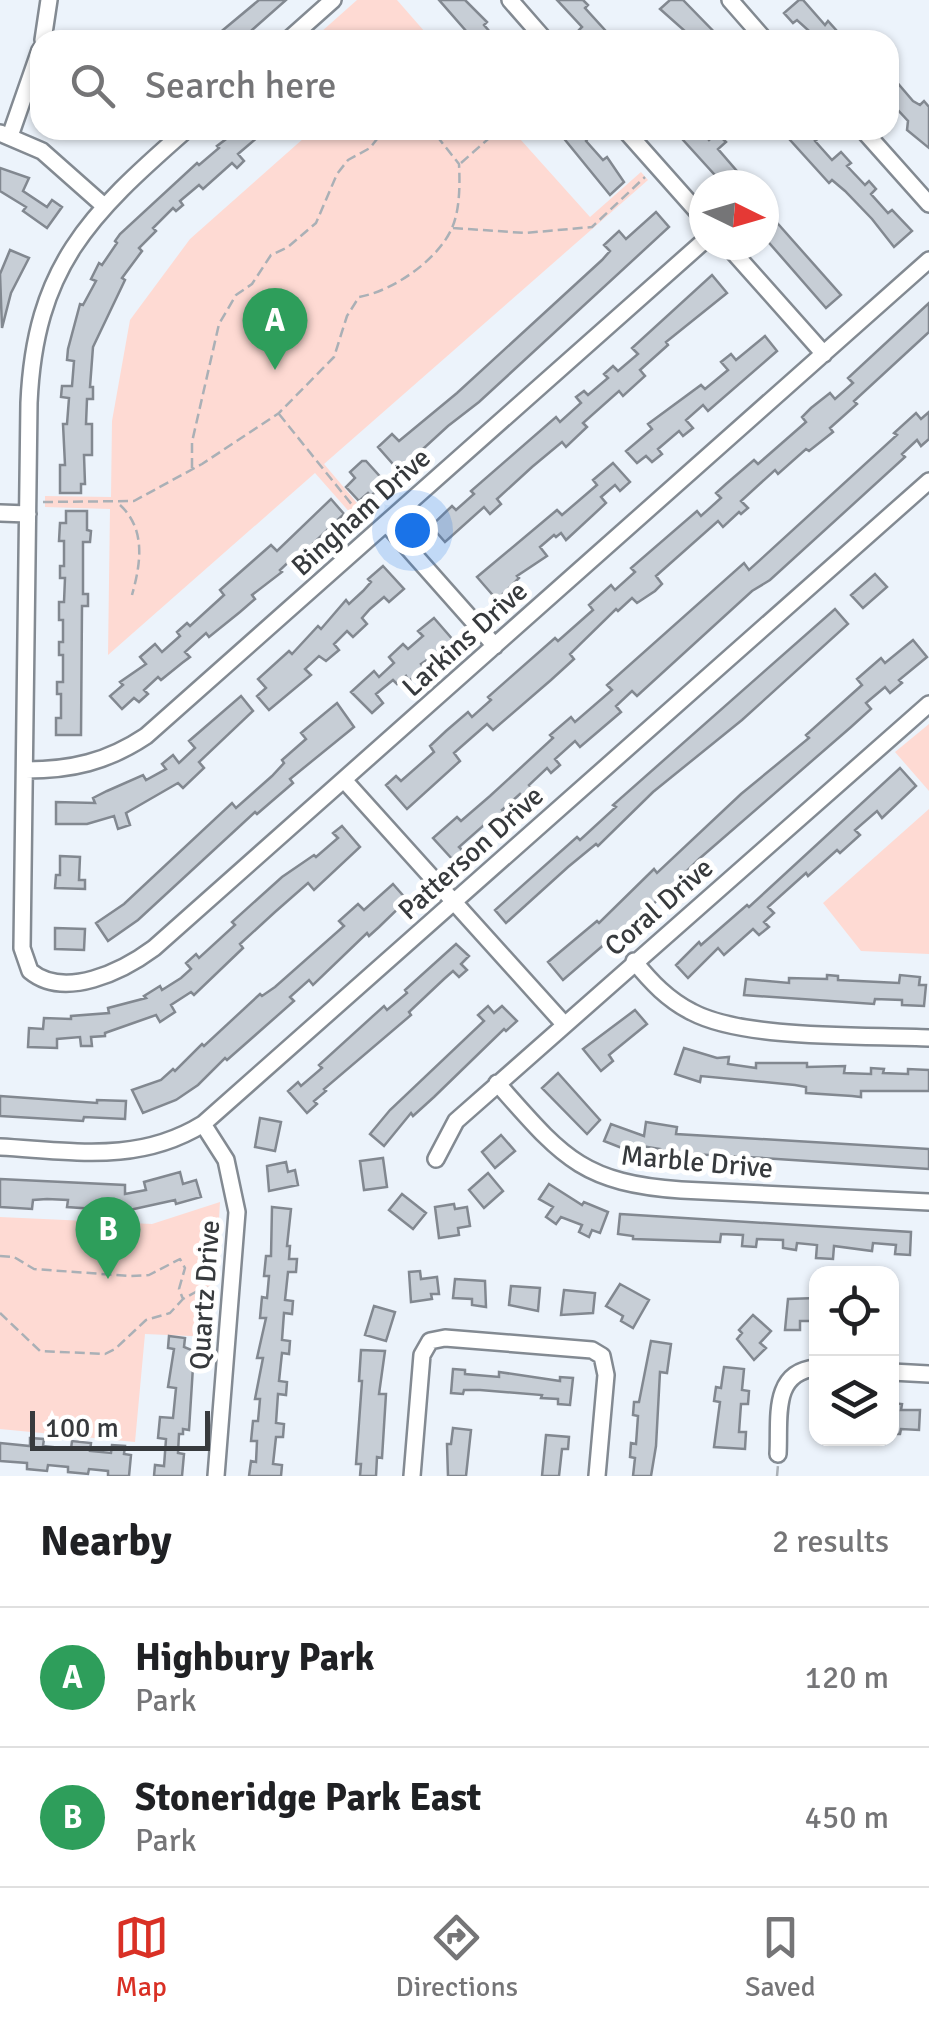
<!DOCTYPE html>
<style>
body{margin:0;font-family:Signika,sans-serif;background:#f6f6f6;color:#202124}
.controls{position:absolute;right:30px;bottom:30px;display:grid;overflow:hidden;border-radius:20px;box-shadow:0 2px 8px #0004}
.controls button{width:90px;height:90px;display:grid;place-items:center;padding:0;border:0;border-bottom:2px solid #e0e0e0;background:#fff;color:#202124;font:50px sans-serif}
.compass{position:absolute;left:689px;top:170px;width:90px;height:90px;border-radius:50%;background:#fff;box-shadow:0 2px 8px #0004;rotate:95deg}
.scale{position:absolute;left:30px;bottom:25px;width:180px;box-sizing:border-box;padding-left:10px;border:5px solid #373a3d;border-top:0;font-size:28px;line-height:35px;white-space:nowrap;color:#373a3d;-webkit-text-stroke:8px #fff;paint-order:stroke}
.you{position:absolute;left:412px;top:530px;width:35px;height:35px;margin:-25px;border:8px solid #fff;border-radius:50%;background:#1a73e8;box-shadow:0 0 0 15px #1a73e833}
.badge{display:grid;place-items:center;width:65px;height:65px;border-radius:50%;background:#d93025;color:#fff;font-size:32px;font-weight:700}
.pin{position:absolute;translate:-50% -82px;filter:drop-shadow(0 2px 5px #0008)}
.pin::after{content:'';position:absolute;top:52px;width:35px;height:30px;background:inherit;clip-path:polygon(0 0,100% 0,50% 100%)}
.list{margin:0;padding:0;list-style:none}
h2{display:flex;justify-content:space-between;align-items:center;height:130px;margin:0;padding:0 40px;font-size:42px}
h2 small{font-size:32px;font-weight:400;color:#757577}
.list li{display:grid;grid-template-columns:65px 1fr auto;gap:30px;align-items:center;box-sizing:border-box;height:140px;padding:0 40px;border-top:2px solid #e0e0e0}
.list b{display:block;font-size:38px;white-space:nowrap}
.list p{margin:0;font-size:32px;white-space:nowrap;color:#757577}
.list em{font-size:32px;font-style:normal;color:#757577}
.icon{flex:none;width:55px;height:55px;fill:none;stroke:currentColor;stroke-width:2;stroke-linecap:round;stroke-linejoin:round}
.map{position:relative;flex:none;width:929px;height:1476px;overflow:hidden}
.search{position:absolute;background:#fff;box-shadow:0 2px 8px #0004;left:30px;right:30px;top:30px;height:110px;display:flex;align-items:center;gap:25px;box-sizing:border-box;padding:0 35px;border-radius:30px;color:#757577;font-size:38px}
.sheet{height:410px;background:#fff}
nav{display:flex;justify-content:space-around;align-items:center;box-sizing:border-box;height:140px;border-top:2px solid #e0e0e0;background:#fff;font-size:28px;color:#757577}
nav a{display:grid;justify-items:center;gap:5px}
nav .on{color:#d93025}
.map>svg:first-child{display:block}
</style>
<div class="map">
<svg width="929" height="1476" viewBox="0 0 929 1476">
<rect width="100%" height="100%" fill="#ecf3fb"/>
<path fill="#fedad3" d="M357 0H397L432 40H312Z
M313 130H512L590 217 641 172 648 180 324 464 368 516 360 524 315 473 108 655 110 509 45 507V496L111 497 112 421 130 320 190 239Z
M929 724V791L895 752Z
M929 809V954L861 951 823 903Z
M220 1202 212 1337 145 1334 135 1442 0 1429V1217L152 1224Z"/>
<path fill="#c7ced6" stroke="#828890" stroke-width="2.5" d="M259 0H286L252 30 254 33 246 40H211Z
M439 0H465L487 22 484 25 497 40H474Z
M557 0H583L588 5 585 8 614 40H588L579 30 582 27Z
M670 0H683L722 40H678L686 32 660 9Z
M799 0H803L825 25 828 21 845 40H819L797 20 793 23 784 13Z
M889 73 913 101 920 105 924 101 929 107V148L907 130 908 121 895 107 889 112Z
M238 130H266L238 154 244 161 237 168 232 163 203 189 199 185 180 201 183 205 176 211 173 208 153 228 156 231 139 248 142 251 122 278 125 280 93 347 90 387H93V399H87L86 424H92V455H84L85 484H81V493H60V465H65L63 424H67L69 398 61 397 62 386H72L74 361 67 360 68 349 80 304 83 305 96 281 91 279 99 263 102 265 117 243 115 241 120 234 197 163 199 165 219 148 217 146Z
M557 130H583L589 137 586 141 603 160 607 157 624 182 610 195Z
M674 130H700L709 140 717 133 726 142 718 149 749 185H724Z
M781 130H814L820 137 815 141 832 160 841 152 851 163 847 166 865 185 869 181 876 189 871 194 888 213 892 210 912 231 894 247 872 219 845 191 832 180 829 183Z
M0 168 29 178 23 191 47 207 52 200 62 207 47 228 23 211 26 207 0 191Z
M764 208 841 295 826 308 764 237Z
M656 212 669 227 479 402 448 426 399 471 378 447 392 434 399 441 457 393 602 260 610 251 604 245 619 231 626 239Z
M10 250 29 258 11 293 2 328 0 274Z
M712 275 727 293 666 342 668 345 640 370 645 376 623 396 619 391 583 423 587 427 566 447 562 442 532 467 497 499 501 504 490 514 484 507 445 542 431 526 452 506 456 510 474 494 471 491 556 417 560 422 581 403 576 397 584 391 588 395 608 378 604 374 613 366 618 371 638 354 632 348Z
M929 303V332L854 401 857 404 830 428 833 432 809 451 806 449 778 474 775 470 741 501 748 508 741 514 739 512 723 527 718 521 656 576 662 584 655 591 637 603 632 598 618 611 616 609 570 654 574 659 551 680 493 730 487 724 454 753 460 761 407 809 386 785 396 776 401 781 434 752 430 746 446 731 468 712 472 717 491 700 488 697 555 638 558 641 593 610 589 605 611 585 615 590 635 572 631 568 697 511 701 516 721 498 716 493 726 484 754 460 758 464 806 422 802 417 811 408 830 393 835 399 853 383 848 378Z
M765 336 777 351 708 411 703 405 686 420 693 428 683 436 679 431 658 449 662 454 652 462 646 456 637 463 626 451 652 429 648 424 701 385 705 389 728 370 721 362 731 354 736 360Z
M929 412V439L921 446 917 440 902 454 905 457 770 580 752 591 637 696 632 691 616 706 621 712 580 747 575 741 555 759 560 765 551 773 547 768 529 785 533 790 524 798 520 794 502 810 505 814 495 822 492 818 459 847 463 851 453 860 433 838 457 817 461 821 490 796 553 738 550 735 571 717 575 722 612 690 607 685 744 563 749 570 897 435 894 433 916 413 921 419Z
M362 461H366L385 482 371 496 368 493 359 501 346 487 355 478 350 472Z
M613 463 630 482 620 491 615 485 601 497 606 503 566 540 561 533 556 537 554 535 540 547 547 556 517 576 519 578 497 600 477 577 557 510 562 515 597 485 593 480Z
M331 499 344 514 298 558 296 555 280 570 282 572 252 595 255 599 240 612 209 637 206 633 185 652 190 657 182 663 161 680 158 677 144 690 148 694 139 702 134 698 122 709 110 696 123 685 120 682 146 664 140 657 155 644 162 652 180 636 177 632 187 623 190 626 224 595 220 590 271 545 277 551Z
M66 511H87V530L91 531 90 542H83V594H88V606H82L81 735H56V718H61V694H57V682H63V655H59V642H63V620H59V602H64L65 578H60V566H64V541H59L60 523H66Z
M383 566 404 589 389 602 384 597 370 609 362 618 367 624 353 637 347 631 334 644 339 650 326 661 319 656 305 669 311 675 269 710 257 696 266 688 258 679 289 651 292 654 318 626 321 629 346 600 349 604 363 591 371 582 368 579Z
M875 574 887 587 863 608 851 595Z
M835 609 848 624 742 720 653 792 598 846 596 844 568 867 506 923 495 910 577 837 580 840 616 807 613 805Z
M434 618 454 641 421 664 424 668 409 681 406 676 397 684 393 680 376 694 383 703 372 713 351 692 374 671 379 677 394 663 389 657 403 644 408 649 423 636 418 631Z
M913 640 927 657 899 680 902 683 890 693 885 687 866 703 871 709 851 727 699 859 624 933 621 930 563 980 548 962 597 921 599 923 654 869 657 873 741 794 809 738 806 735 862 685 857 679 881 658 885 663Z
M241 696 253 711 199 762 204 768 183 788 178 783 126 813 130 825 118 829 114 816 87 824H56V802L95 803 93 798 107 791 143 775 146 780 166 769 162 764 173 755 179 763 195 748 189 741Z
M337 703 354 727 290 779 293 783 257 814 255 812 138 920 108 941 96 923 124 904 232 803 236 808 272 776 284 763 282 760 306 739 301 733Z
M900 768 916 786 882 818 877 811 855 830 860 835 840 853 837 850 808 876 806 873 768 907 774 913 764 922 769 927 759 935 753 929 724 955 718 948 688 978 676 965 699 942 701 945 747 905 749 907Z
M342 826 360 847 314 890 308 883 275 912 240 944 243 948 194 995 191 992 171 1005 175 1012 160 1022 156 1015 105 1033V1036L91 1037 92 1046H81L80 1037 57 1039V1048L28 1047 29 1028 43 1029 44 1018 71 1019V1016L109 1013 108 1008 146 998 144 996 160 986 162 990 181 978 191 969 186 963 196 954 199 958 235 925 232 922 282 877 314 855 316 857 338 838 333 833Z
M60 856 80 857 79 880H85V889L55 888 56 875H60Z
M393 884 407 900 379 927 369 936 367 933 313 985 309 980 290 997 294 1001 227 1060 225 1058 198 1085 176 1100 143 1113 132 1090 161 1080 173 1069 175 1071 202 1044 204 1046 260 994 262 996 275 987 344 926 339 921 358 904 364 910Z
M55 928 85 929 84 950 55 949Z
M456 944 469 956 461 964 467 970 459 977 453 971 444 979 409 1012 411 1015 324 1089 326 1091 314 1101 317 1104 307 1113 288 1091 298 1082 301 1086 322 1068 319 1065 384 1006 387 1010 407 993 405 990Z
M827 975 838 976V980L899 983 900 975 920 977 919 985H926L924 1006 902 1005V1000L875 999 874 1004 744 995 746 979 789 983V978L827 979Z
M488 1006 494 1013 502 1006 517 1021 506 1031 504 1029 434 1097 413 1116 411 1113 384 1146 370 1134 390 1110 484 1021 478 1015Z
M635 1010 647 1024 609 1055 613 1061 601 1071 583 1049Z
M684 1048 717 1058 729 1057 728 1064 756 1068V1063H807V1067L845 1066 844 1073 871 1074V1068L884 1069 883 1073 908 1074V1069L929 1070V1091H861V1097L852 1096 806 1093V1087L795 1085 701 1076 700 1082 675 1074Z
M558 1073 600 1120 587 1134 542 1088Z
M0 1096 97 1103V1100L126 1101 125 1119 84 1117 83 1121 0 1116Z
M260 1118 281 1122 275 1151 255 1147Z
M646 1122 677 1127 676 1134 929 1149V1169L747 1157 673 1153 672 1157 659 1155 660 1149 629 1144 627 1150 604 1141 611 1124 644 1136Z
M501 1135 515 1151 495 1168 482 1152Z
M383 1158 387 1187 364 1190 360 1161Z
M286 1162 288 1172 295 1170 298 1185 269 1191 267 1166Z
M180 1172 183 1184 196 1180 201 1197 176 1204 175 1200 125 1211 67 1207 68 1200 47 1199 33 1200 32 1209 0 1207V1179L125 1185V1194L146 1190 144 1182Z
M488 1173 503 1191 484 1208 469 1190Z
M549 1184 582 1205 584 1202 608 1212 600 1233 592 1230 589 1237 579 1232 582 1225 561 1217 556 1224 546 1217 553 1207 539 1199Z
M402 1194 426 1213 413 1229 389 1210Z
M454 1204 455 1209 467 1207 470 1226 458 1228 459 1235 439 1238 435 1207Z
M272 1207 291 1209 287 1246H290L289 1259H297L296 1272H288L285 1300 293 1301 292 1314 284 1313 282 1340 290 1341 289 1354 282 1353 279 1381 287 1382 286 1395 278 1394 276 1423 284 1424 283 1437H276L273 1464 282 1465 281 1476H249L251 1461 256 1462 257 1441H251L253 1421H258L260 1399H255L263 1358H257L266 1318H260L262 1297 267 1298 269 1276H264L266 1256H271Z
M620 1214 911 1232 910 1255 895 1254 896 1245 873 1243 872 1251 834 1246 833 1259 816 1258 817 1245 797 1243 796 1250 783 1248V1240L757 1239 756 1247 742 1246 743 1235 721 1234 720 1242 633 1239V1236L618 1234Z
M420 1271 421 1279 437 1277 439 1294H431L432 1299 411 1302 409 1272Z
M455 1279 485 1281 486 1307 472 1305V1299L453 1298Z
M620 1284 649 1300 633 1328 621 1321 623 1316 606 1306Z
M511 1286 540 1288 538 1311 509 1305Z
M564 1290 595 1293 593 1313 561 1315Z
M816 1298V1321H800V1330H785L788 1299Z
M374 1306 395 1312 386 1341 365 1335Z
M753 1315 771 1331 760 1343 766 1348 754 1360 737 1339 742 1333 739 1330Z
M169 1336 185 1338 184 1347 194 1351 189 1430 183 1429V1434H179L178 1453 184 1454 182 1476H154L155 1465 164 1466 166 1439 158 1438 160 1417 173 1418 176 1388 168 1387 174 1349 168 1348Z
M651 1341 671 1344 667 1373 660 1372 656 1446 651 1476H633L635 1458 630 1457 631 1443 636 1444 638 1416 633 1415 634 1402H639Z
M361 1350 385 1351 379 1394H386L382 1458 377 1457 376 1476H360L361 1464H356L362 1381H359Z
M724 1367 744 1369 742 1390 749 1391 748 1404H741L739 1432H746L745 1449 714 1447 720 1402 714 1401 716 1387 721 1388Z
M453 1369 465 1370V1374L499 1377V1372L560 1381V1377L573 1378 570 1405 558 1404V1399L541 1398 542 1395 480 1390H464L463 1394 451 1393Z
M892 1403 902 1404 901 1410H920L919 1430 901 1429 900 1434H892Z
M453 1428 471 1430 466 1476H448L447 1444H451Z
M546 1435 569 1437 568 1449H562L559 1476H542Z
M30 1438 44 1439 43 1446 71 1449 72 1441 91 1443 90 1451 111 1453 112 1445 125 1446 124 1454 131 1455 129 1476H108V1471L89 1469 88 1474 68 1472V1467L48 1465 47 1471 27 1469V1463L0 1461V1443L30 1446Z"/>
<g fill="none" stroke-linecap="round" stroke-linejoin="round">
<defs>
<path id="minor" d="M510 0 545 40
M730 0 765 40
M43 40 49 0
M288 40 333 0
M186 130C89 215 35 267 29 403L22 948 30 971C65 1000 123 971 154 948L929 260
M625 130 704 219
M863 130 929 204
M0 133 42 151 103 205
M10 136 40 50
M727 245 824 354
M0 513 28 514
M386 523 495 646
M26 770C71 770 107 762 146 736L704 241
M344 780 564 1024
M634 961C651 982 668 1000 692 1012 745 1040 866 1035 929 1038
M497 1083C561 1155 580 1183 681 1190L929 1202
M203 1124 226 1160 237 1212 216 1476
M0 1147C73 1151 138 1164 203 1124L929 481
M436 1159 456 1121 929 704
M892 1372 929 1374
M778 1454C780 1419 771 1372 816 1368
M412 1476 422 1355 430 1341 445 1338 592 1350 602 1356 606 1375 597 1476"/>
</defs>
<use href="#minor" stroke="#838a92" stroke-width="20"/>
<path stroke="#aab0b6" stroke-width="2.5" stroke-dasharray="10 5" stroke-linecap="butt" d="M423 40 428 35
M461 163 496 132 516 134
M453 228 525 233 592 227 645 177
M279 414 365 521
M192 468V442L219 324 236 295 252 284 271 255 288 247 316 223 337 174 348 160 370 148 384 130
M43 502 134 501 202 464 279 413 334 357 347 316 359 297C393 291 438 260 452 228 460 210 460 183 459 164L432 130
M120 505C146 529 141 563 132 595
M0 1256 14 1257 34 1269 130 1276 149 1275 180 1259 185 1268 179 1289 183 1299
M0 1313 40 1351 105 1354 115 1349 146 1320 170 1313 183 1299 201 1289 215 1287
M777 1476 778 1465"/>
<use href="#minor" stroke="#fff" stroke-width="15"/>
</g>
<g text-anchor="middle" dominant-baseline="central" stroke-width="10" stroke-linejoin="round" paint-order="stroke">
<g font-size="28" fill="#373a3d" stroke="#fff">
<text transform="translate(361 512) rotate(-42)">Bingham Drive</text>
<text transform="translate(465 639) rotate(-42)">Larkins Drive</text>
<text transform="translate(471 853) rotate(-42)">Patterson Drive</text>
<text transform="translate(659 907) rotate(-41)">Coral Drive</text>
<text transform="translate(697 1162) rotate(5)">Marble Drive</text>
<text transform="translate(205 1295) rotate(-86)">Quartz Drive</text>
</g>
</g>
</svg>
<div class="controls">
<button><svg class="icon" aria-label="locate" viewBox="0 0 24 24"><circle cx="12" cy="12" r="6"/><path d="M12 2v4M12 18v4M2 12h4M18 12h4"/></svg></button>
<button><svg class="icon" aria-label="layers" viewBox="0 0 24 24"><path d="M12 4l9 5-9 5-9-5zM3 14l9 5 9-5"/></svg></button>
</div>
<svg class="compass" viewBox="-18 -18 36 36"><path d="M0-13l5 13h-10z" fill="#e53935"/><path d="M0 13l5-13h-10z" fill="#757577"/></svg>
<div class="scale">100 m</div>
<div class="you"></div>
<div class="pin badge" style="left:275px;top:370px;background:#2e9e5b">A</div>
<div class="pin badge" style="left:108px;top:1279px;background:#2e9e5b">B</div>
<div class="search"><svg class="icon" aria-label="search" viewBox="0 0 24 24"><circle cx="10" cy="10" r="6"/><path d="M15 15l6 6"/></svg>Search here</div>
</div>
<section class="sheet">
<h2>Nearby<small>2 results</small></h2>
<ul class="list">
<li><span class="badge" style="background:#2e9e5b">A</span><div><b>Highbury Park</b><p>Park</p></div><em>120 m</em></li>
<li><span class="badge" style="background:#2e9e5b">B</span><div><b>Stoneridge Park East</b><p>Park</p></div><em>450 m</em></li>
</ul>
</section>
<nav>
<a class="on"><svg class="icon" aria-label="map" viewBox="0 0 24 24"><path d="M3 6l6-2 6 2 6-2v14l-6 2-6-2-6 2zM9 4v14M15 6v14"/></svg>Map</a>
<a><svg class="icon" aria-label="directions" viewBox="0 0 24 24"><path d="M12 3l9 9-9 9-9-9zM9 14v-3h6M13 9l2 2-2 2"/></svg>Directions</a>
<a><svg class="icon" aria-label="saved" viewBox="0 0 24 24"><path d="M7 4h10v16l-5-4-5 4z"/></svg>Saved</a>
</nav>
